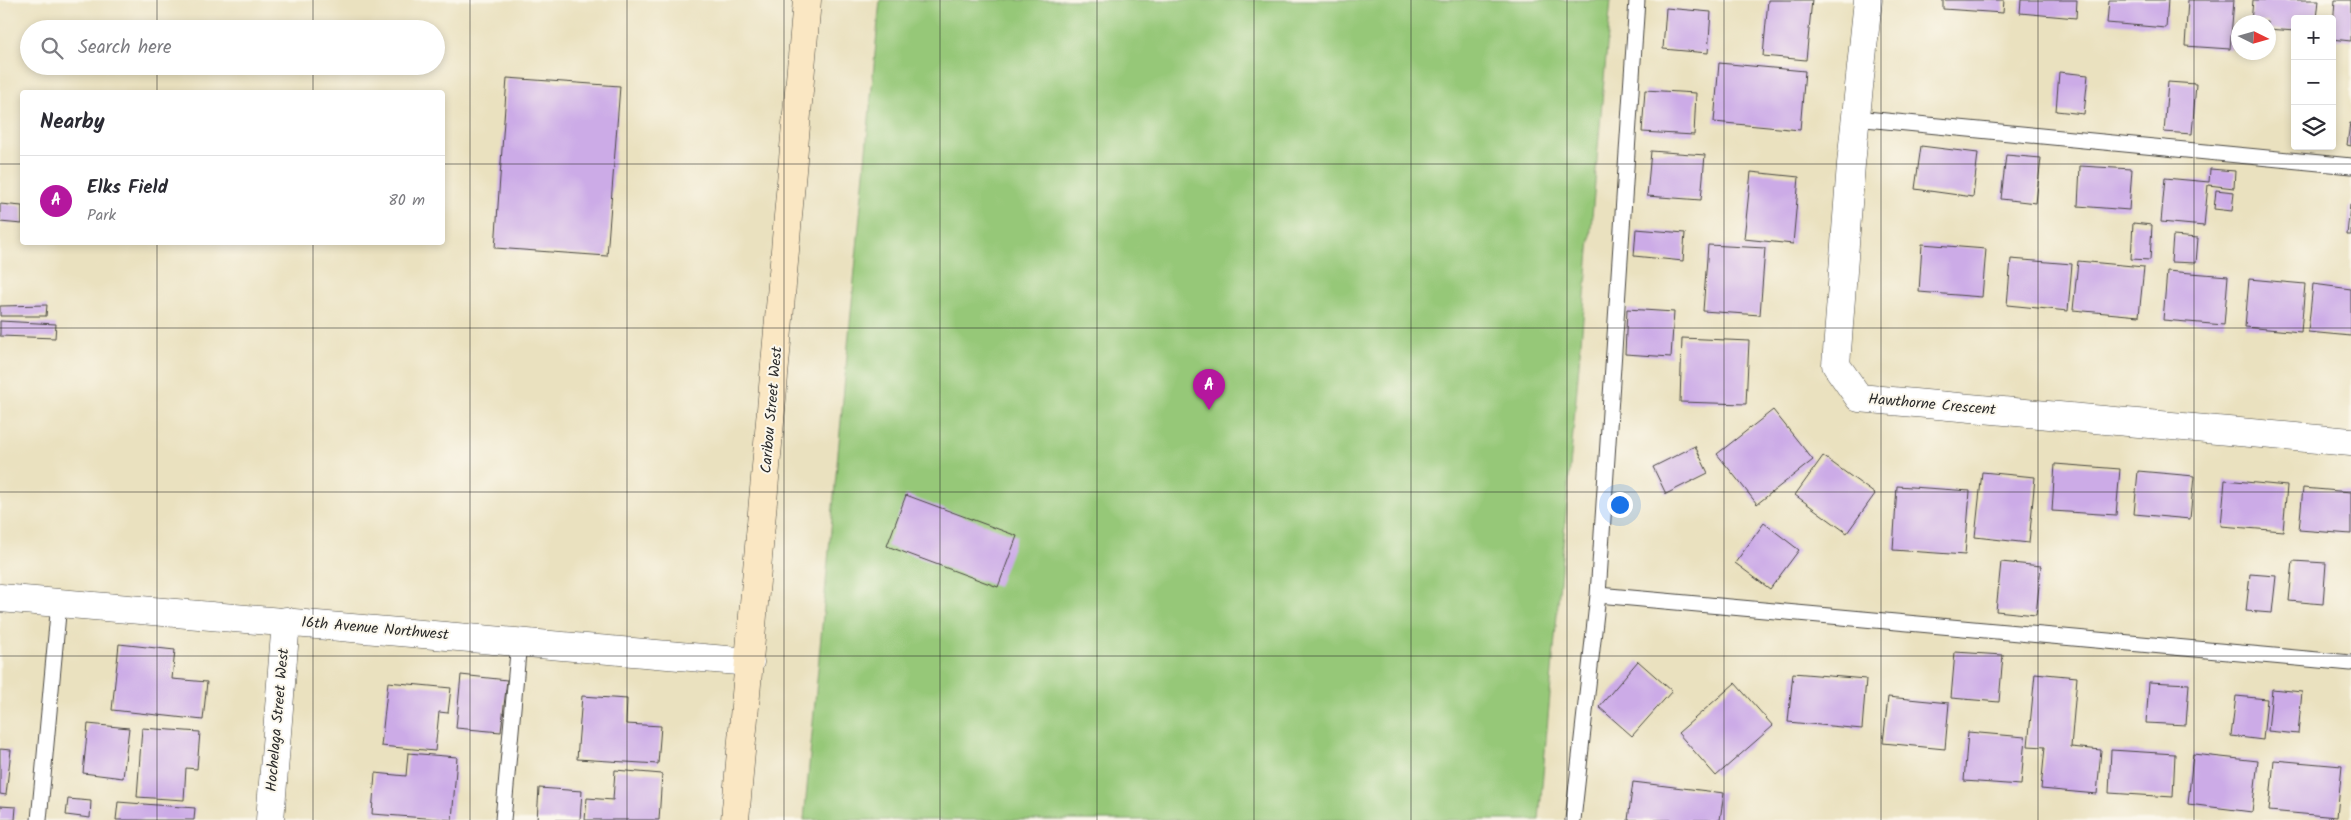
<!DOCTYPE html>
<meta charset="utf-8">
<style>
body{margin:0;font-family:Kalam,sans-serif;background:#f7f7f7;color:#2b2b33}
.controls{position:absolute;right:15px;top:15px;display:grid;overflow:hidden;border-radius:5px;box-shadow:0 2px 8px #0003}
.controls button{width:45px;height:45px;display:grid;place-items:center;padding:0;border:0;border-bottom:1px solid #e1e1e2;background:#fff;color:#2b2b33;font:25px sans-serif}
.compass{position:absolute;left:2231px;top:15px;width:45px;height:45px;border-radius:50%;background:#fff;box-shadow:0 2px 8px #0003;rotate:95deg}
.you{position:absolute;left:1619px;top:504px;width:18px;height:18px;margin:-12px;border:4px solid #fff;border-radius:50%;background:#1a73e8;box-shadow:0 0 0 8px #1a73e833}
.badge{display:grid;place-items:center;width:32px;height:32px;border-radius:50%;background:#b5179e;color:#fff;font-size:16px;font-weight:700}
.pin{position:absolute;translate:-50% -41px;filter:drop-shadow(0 1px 2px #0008)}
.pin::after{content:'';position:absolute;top:26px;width:18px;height:15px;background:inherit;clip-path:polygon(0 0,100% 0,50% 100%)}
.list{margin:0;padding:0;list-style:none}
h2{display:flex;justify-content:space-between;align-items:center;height:65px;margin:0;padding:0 20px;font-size:21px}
h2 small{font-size:16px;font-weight:400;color:#7c7c81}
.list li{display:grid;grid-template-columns:32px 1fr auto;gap:15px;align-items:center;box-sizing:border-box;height:90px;padding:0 20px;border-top:1px solid #e1e1e2}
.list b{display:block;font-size:19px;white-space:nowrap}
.list p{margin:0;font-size:16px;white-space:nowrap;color:#7c7c81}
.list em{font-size:16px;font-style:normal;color:#7c7c81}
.icon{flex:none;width:28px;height:28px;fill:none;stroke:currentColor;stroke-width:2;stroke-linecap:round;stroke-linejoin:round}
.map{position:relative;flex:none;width:2351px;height:820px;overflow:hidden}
.search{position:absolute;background:#fff;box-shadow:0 2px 8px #0003;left:20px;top:20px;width:425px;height:55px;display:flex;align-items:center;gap:12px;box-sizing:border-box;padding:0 18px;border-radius:28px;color:#7c7c81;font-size:19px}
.panel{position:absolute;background:#fff;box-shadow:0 2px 8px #0003;left:20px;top:90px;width:425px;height:155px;border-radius:5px}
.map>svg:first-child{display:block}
</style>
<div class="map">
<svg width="2351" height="820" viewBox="0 0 2351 820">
<rect width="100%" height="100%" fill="#fbf7ec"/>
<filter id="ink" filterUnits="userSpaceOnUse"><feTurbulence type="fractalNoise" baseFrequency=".02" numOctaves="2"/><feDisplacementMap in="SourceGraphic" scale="10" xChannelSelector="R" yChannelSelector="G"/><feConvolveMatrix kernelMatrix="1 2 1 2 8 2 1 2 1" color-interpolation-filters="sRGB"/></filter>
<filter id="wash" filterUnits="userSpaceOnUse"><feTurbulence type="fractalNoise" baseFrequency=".0096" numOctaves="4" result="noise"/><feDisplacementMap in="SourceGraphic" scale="20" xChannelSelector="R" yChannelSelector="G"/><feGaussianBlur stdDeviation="1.12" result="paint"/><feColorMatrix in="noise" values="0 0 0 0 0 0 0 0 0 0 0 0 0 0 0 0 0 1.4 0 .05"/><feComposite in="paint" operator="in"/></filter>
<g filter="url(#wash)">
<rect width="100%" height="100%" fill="#eae1bf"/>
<path fill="#96c878" stroke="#607a52" d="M880 0H1611L1539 820H804Z"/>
<g id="blocks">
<path fill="#ccabe7" d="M1768 0H1812L1806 60 1763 56Z
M1943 0H2004L2003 13 1943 9Z
M2021 0H2077L2076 18 2020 13Z
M2109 0H2168L2166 28 2107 23Z
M2188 0H2234L2230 49 2185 46Z
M2253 0H2319L2317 19H2295V31L2268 29V22H2251Z
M2335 0H2351V41L2332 39Z
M1666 8 1711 12 1708 53 1663 49Z
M1719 63 1805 71 1800 130 1714 122Z
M2059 72 2088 75 2084 114 2056 111Z
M507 78 620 86 607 256 495 248Z
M2168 82 2196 84 2192 134 2164 132Z
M1645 90 1696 93 1694 135 1642 132Z
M2350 123H2351V146L2347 145Z
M1921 146 1978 153 1973 197 1915 189Z
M1651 151 1705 155 1701 200 1647 196Z
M2006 155 2041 158 2036 203 2001 199Z
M2080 166 2132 169 2129 210 2078 206Z
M2210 169 2235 171 2234 188 2208 185 2204 226 2161 222 2165 178 2209 182Z
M1751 172 1799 177 1793 244 1744 239Z
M2216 190 2234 192 2232 211 2214 209Z
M0 204 22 206V224L0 222Z
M2350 205H2351V235H2347Z
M2133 223 2152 225 2150 260 2131 259Z
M1636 229 1685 233 1683 261 1634 256Z
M2173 236 2198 238 2196 263 2171 262Z
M1922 244 1986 249 1982 297 1919 292Z
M1708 245 1765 248 1760 315 1703 311Z
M2011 259 2072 264 2068 311 2007 305Z
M2078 261 2144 267 2139 316 2073 310Z
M2167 271 2228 276 2224 325 2163 320Z
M2249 279 2305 284 2301 332 2245 327Z
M2313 284 2351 289V336L2308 332Z
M47 305 46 316H0V306Z
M1627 309 1674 312 1671 357 1625 354Z
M0 321 56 324 55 338 0 336Z
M1682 338 1749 341 1746 404 1680 402Z
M1773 410 1813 460 1757 504 1717 454Z
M1695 446 1708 473 1666 494 1653 467Z
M1823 456 1875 494 1847 533 1795 495Z
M2055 464 2120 469 2116 515 2052 511Z
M2138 471 2194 476 2190 519 2134 514Z
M1982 472 2035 477 2029 543 1975 537Z
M2225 480 2287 486 2283 531 2221 526Z
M1897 486 1970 491 1965 555 1893 550Z
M2303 488 2351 492V534L2299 530Z
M906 495 1017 536 998 587 887 546Z
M1764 523 1799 550 1770 589 1735 563Z
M2293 561 2326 563 2323 604 2289 601Z
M2001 562 2041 566 2036 615 1996 611Z
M2250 574 2276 576 2272 613 2246 611Z
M119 644 175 650 172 679 207 682 203 720 112 710Z
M1955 652 2003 655 1999 702 1951 698Z
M1638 661 1672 691 1632 736 1599 707Z
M1793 673 1866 679 1862 729 1788 722Z
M2035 673 2077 677 2071 747 2101 750 2097 794 2041 789 2045 747 2028 746Z
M461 675 507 680 501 732 456 728Z
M388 682 451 688 448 713 439 712 435 751 381 746Z
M2149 682 2189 684 2186 725 2146 723Z
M1735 683 1773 726 1716 776 1678 733Z
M2272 689 2302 692 2298 734 2268 731Z
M582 696 627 699 626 724 661 726 658 764 577 759Z
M2236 696 2267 699 2263 740 2231 736Z
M1888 697 1949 703 1945 749 1883 743Z
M88 724 129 728 123 778 83 773Z
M142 728 200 732 197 769 186 768 184 800 137 797Z
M1968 732 2025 737 2021 785 1964 781Z
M0 749 11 750 6 795 0 794Z
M2111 750 2175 754 2173 797 2109 793Z
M408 753 457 757 452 820 372 814 375 773 406 776Z
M2193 754 2258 761 2252 812 2188 804Z
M2274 760 2342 766 2337 817 2269 811Z
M615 770 662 774 659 820H585L587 798 613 800Z
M1633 782 1724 793 1720 820H1628Z
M539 788 582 791 580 820H537Z
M68 799 91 801 90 818 66 815Z
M118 802 195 808 194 820H116Z
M0 806 16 807 15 820H0Z"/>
</g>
</g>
<g filter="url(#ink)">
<use href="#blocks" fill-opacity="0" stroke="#484641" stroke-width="1"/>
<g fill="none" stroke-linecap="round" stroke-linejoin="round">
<defs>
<path id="lane" d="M1855 118 2351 166
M1598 595 2351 663
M39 820 59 603
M503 820 519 641
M1573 820 1598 595 1637 0"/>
<path id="street" d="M1868 0 1851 164 1836 365 1859 398 2351 442
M0 598 750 662
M270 820 286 621"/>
<path id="secondary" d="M735 820 807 0"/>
</defs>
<use href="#lane" stroke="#484641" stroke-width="17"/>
<use href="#street" stroke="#484641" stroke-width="29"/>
<use href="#secondary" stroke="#484641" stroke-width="29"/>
<use href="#lane" stroke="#fff" stroke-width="15"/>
<use href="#street" stroke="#fff" stroke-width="28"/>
<use href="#secondary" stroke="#fae7c3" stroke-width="28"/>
</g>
</g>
<path fill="none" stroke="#2b2b2b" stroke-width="1" stroke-opacity="0.55" d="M157 0V29M313 0V29M470 0V820M627 0V820M784 0V820M940 0V820M1097 0V820M1254 0V820M1411 0V820M1567 0V820M1724 0V820M1881 0V820M2038 0V820M2194 0V820M157 66V92M313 66V92M0 164H22M442 164H2351M157 242V820M313 242V820M0 328H2351M0 492H2351M0 656H2351"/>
<g text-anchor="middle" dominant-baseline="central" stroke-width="4" stroke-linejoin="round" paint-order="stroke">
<g font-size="15" fill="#2b2b2b" stroke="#fbf7ec">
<text transform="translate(1932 405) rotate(5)">Hawthorne Crescent</text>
<text transform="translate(772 410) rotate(-85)">Caribou Street West</text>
<text transform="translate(375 629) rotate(5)">16th Avenue Northwest</text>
<text transform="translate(278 720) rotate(-85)">Hochelaga Street West</text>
</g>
</g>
</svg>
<div class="controls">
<button>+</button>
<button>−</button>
<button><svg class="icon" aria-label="layers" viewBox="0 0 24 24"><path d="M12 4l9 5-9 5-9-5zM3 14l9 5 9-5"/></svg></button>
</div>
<svg class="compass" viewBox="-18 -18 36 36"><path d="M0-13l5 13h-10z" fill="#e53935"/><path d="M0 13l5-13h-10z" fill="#7c7c81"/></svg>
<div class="you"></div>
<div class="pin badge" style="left:1209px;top:410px">A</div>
<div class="search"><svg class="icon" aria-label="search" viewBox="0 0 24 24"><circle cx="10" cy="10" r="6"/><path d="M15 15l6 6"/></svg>Search here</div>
<section class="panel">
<h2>Nearby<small></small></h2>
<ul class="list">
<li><span class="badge">A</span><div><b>Elks Field</b><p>Park</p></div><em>80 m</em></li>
</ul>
</section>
</div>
